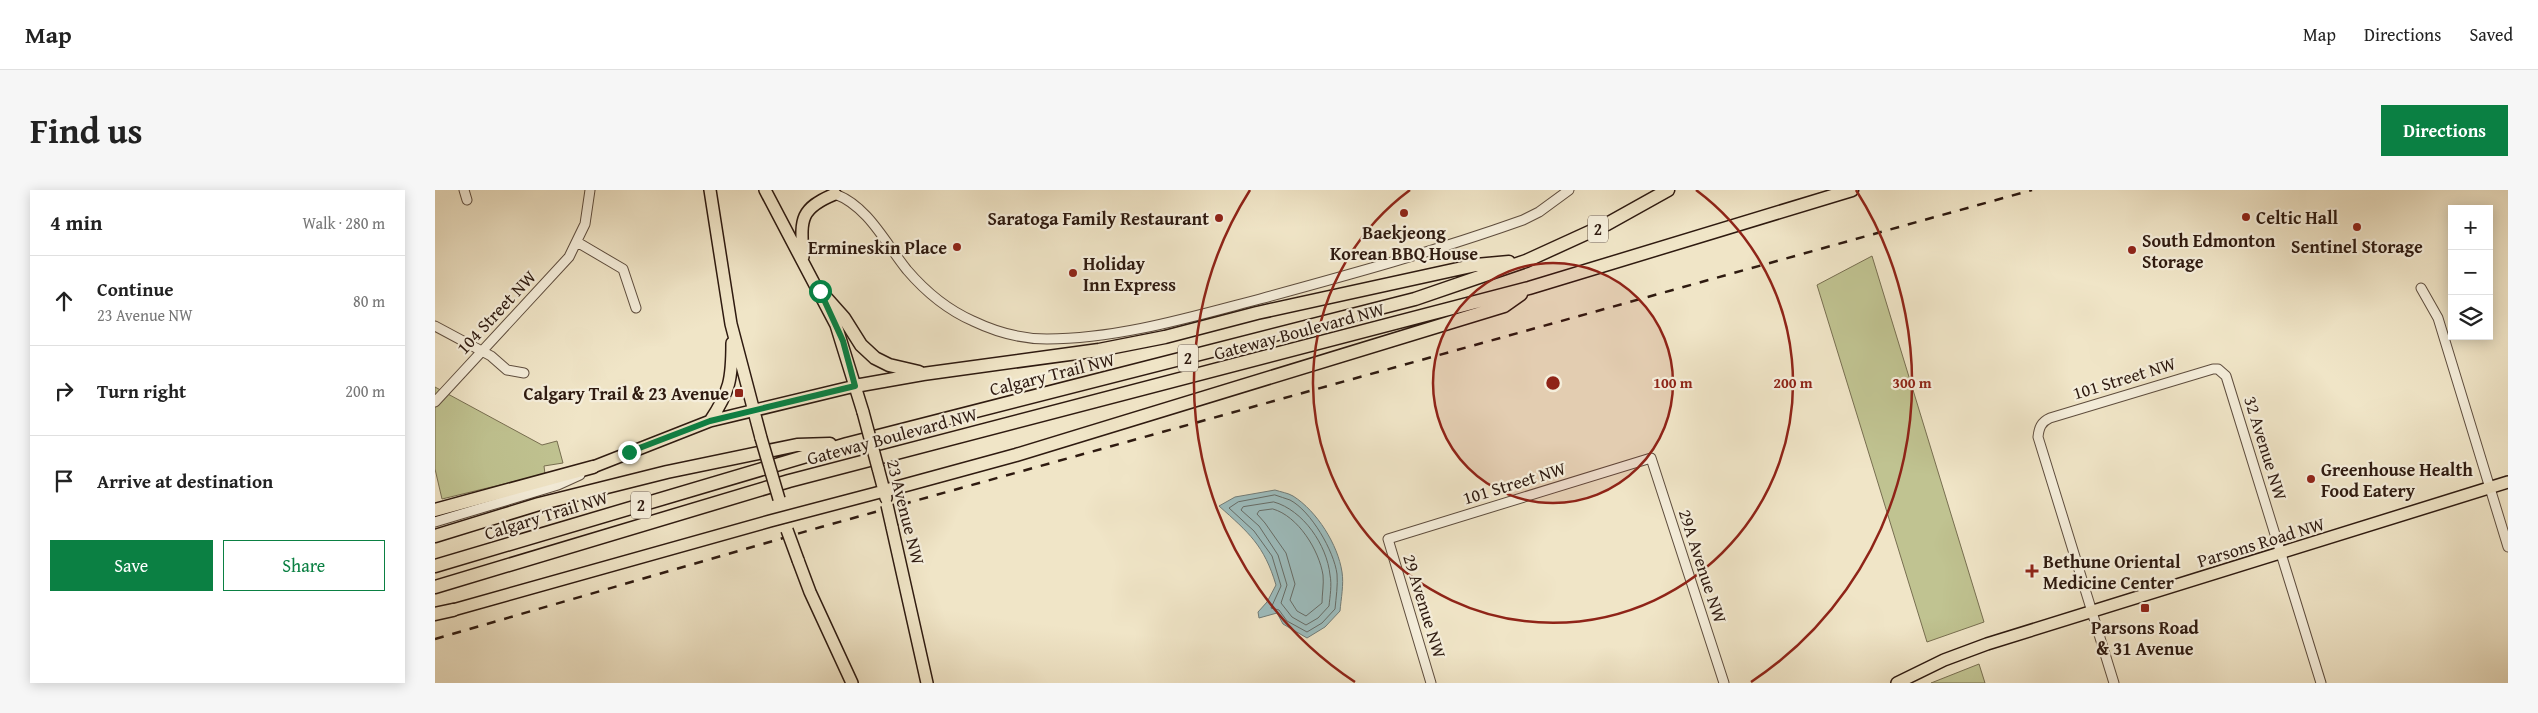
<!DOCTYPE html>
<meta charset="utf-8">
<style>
body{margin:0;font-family:"Gentium Book Plus",serif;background:#f6f6f6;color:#222}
.controls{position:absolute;right:15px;top:15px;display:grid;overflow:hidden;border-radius:0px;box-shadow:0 2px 12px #0003}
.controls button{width:45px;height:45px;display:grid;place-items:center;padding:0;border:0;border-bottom:1px solid #e0e0e0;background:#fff;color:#222;font:25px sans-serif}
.stop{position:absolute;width:15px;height:15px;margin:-11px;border:4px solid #0b8043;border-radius:50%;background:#fff}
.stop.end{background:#0b8043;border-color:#fff;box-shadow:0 1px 5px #0008}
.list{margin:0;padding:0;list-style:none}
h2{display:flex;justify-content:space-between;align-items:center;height:65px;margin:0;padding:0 20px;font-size:21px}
h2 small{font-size:16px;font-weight:400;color:#767676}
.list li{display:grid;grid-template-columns:32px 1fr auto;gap:15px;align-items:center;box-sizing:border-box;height:90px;padding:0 20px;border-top:1px solid #e0e0e0}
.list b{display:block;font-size:19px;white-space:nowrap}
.list p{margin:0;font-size:16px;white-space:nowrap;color:#767676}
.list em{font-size:16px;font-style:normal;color:#767676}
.actions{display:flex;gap:10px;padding:15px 20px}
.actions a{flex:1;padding:11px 0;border:1px solid #0b8043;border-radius:0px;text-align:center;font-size:18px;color:#0b8043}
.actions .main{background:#0b8043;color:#fff}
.icon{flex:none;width:28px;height:28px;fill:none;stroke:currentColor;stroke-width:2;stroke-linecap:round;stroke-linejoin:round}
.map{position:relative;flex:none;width:2073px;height:493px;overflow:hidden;border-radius:0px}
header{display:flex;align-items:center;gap:30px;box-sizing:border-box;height:70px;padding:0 25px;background:#fff;border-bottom:1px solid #e0e0e0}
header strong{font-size:24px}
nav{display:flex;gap:28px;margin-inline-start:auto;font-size:18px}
.intro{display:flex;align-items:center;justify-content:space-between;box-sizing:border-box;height:120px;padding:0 30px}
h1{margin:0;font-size:35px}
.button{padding:12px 22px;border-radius:0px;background:#0b8043;color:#fff;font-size:18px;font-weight:700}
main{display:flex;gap:30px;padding:0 30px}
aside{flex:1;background:#fff;border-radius:0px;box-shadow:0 2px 12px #0003}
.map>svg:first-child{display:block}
</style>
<header>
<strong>Map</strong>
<nav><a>Map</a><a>Directions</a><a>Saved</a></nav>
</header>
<div class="intro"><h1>Find us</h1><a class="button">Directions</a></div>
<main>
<aside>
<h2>4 min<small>Walk · 280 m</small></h2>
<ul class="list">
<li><svg class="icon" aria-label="ahead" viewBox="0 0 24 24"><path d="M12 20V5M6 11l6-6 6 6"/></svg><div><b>Continue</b><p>23 Avenue NW</p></div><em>80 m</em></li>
<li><svg class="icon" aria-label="right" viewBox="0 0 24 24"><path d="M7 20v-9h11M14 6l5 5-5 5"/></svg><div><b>Turn right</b></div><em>200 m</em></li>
<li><svg class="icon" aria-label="arrive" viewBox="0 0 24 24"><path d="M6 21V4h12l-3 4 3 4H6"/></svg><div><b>Arrive at destination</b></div></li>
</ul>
<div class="actions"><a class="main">Save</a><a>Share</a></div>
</aside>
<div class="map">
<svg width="2073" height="493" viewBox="0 0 2073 493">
<rect width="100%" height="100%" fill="#f0e5c7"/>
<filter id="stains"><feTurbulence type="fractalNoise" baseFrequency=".004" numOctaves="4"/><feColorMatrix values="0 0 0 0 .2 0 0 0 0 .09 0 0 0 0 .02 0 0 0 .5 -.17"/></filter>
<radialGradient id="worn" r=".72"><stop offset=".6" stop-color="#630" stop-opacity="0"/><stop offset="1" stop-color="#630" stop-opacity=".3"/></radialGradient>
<path fill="#c0c391" stroke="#776e50" d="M1437 66 1549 432 1492 452 1382 95Z
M0 197 107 255 122 251 128 273 109 276 110 284 7 309 0 279Z
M1544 474 1550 493H1496Z"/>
<path fill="#9dbdbe" stroke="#717c78" d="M840 300C846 302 853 303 858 306 882 321 903 355 907 382 909 394 906 409 905 421L890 437 872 448 848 434 842 423 824 428 823 422 832 412 841 395C829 355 814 343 784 316L800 307Z"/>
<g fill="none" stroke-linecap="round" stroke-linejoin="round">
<path stroke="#666c67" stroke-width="1" d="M840 305C845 307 850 308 855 310 876 321 899 361 902 384 903 395 901 408 900 419L887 433 872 442 852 431 844 420 836 418 846 396 837 366 819 341 794 318 803 312Z
M839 312C868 320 892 355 895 385 897 395 895 406 894 416L883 428 871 435 857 427 846 413 852 395 843 365 824 336 806 320 808 317Z
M838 319C863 326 884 360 888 385 889 394 887 404 887 413L871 426 862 421 855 410 860 394 851 363 830 333 822 324 824 321Z"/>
<defs>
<path id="minor" d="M29 0 32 10
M400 4C433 16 451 54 472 80 490 101 513 120 538 131 561 142 587 149 612 149 683 149 756 127 825 109 913 85 1001 61 1088 30L1104 22 1134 0
M142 52 188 79 201 118
M1986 98 2003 128 2073 357
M0 136 56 166 72 180 89 183
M0 212 134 67 150 34 155 0
M0 332 123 295 145 285
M996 493 953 349 1216 268 1289 493
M1679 493 1603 247C1604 238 1606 232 1615 228L1778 179H1783L1791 186 1886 493"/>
<path id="major" d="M275 0 296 134 326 248
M330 0 401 135 428 222
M368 67C366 31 363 19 400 4
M275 231C295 201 297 189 297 153
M158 277 275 231 420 196
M443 278 451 308
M457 337 492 493
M363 370 375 402 417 493
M18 420 335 331 449 301
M1462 493 1509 470 1552 454 2073 292"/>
<path id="highway" d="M385 101 409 128 426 155 440 168 454 175 484 182
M420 196 488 184 664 160 730 147 822 123 1041 75 1074 72
M449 301 581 265 1069 116 1086 104
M0 320 158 277
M0 346 104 314 232 282 362 255 395 254
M0 376 412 254 980 109 1091 71 1172 34 1233 0
M0 397 354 291 1094 98 1417 0
M0 424 18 420"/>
</defs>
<use href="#minor" stroke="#5e4d3e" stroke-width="11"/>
<use href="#major" stroke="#2e1a10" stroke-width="14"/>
<use href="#highway" stroke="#2e1a10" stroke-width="15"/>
<use href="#minor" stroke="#f5eedb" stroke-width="9"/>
<use href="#major" stroke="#f0e5c7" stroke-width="11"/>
<use href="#highway" stroke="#f0e5c7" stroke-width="12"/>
<path stroke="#2e1a10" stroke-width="2.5" stroke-dasharray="9 9" stroke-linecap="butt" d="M0 449 386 337 1597 0"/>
<defs>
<path id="major-bridge" d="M428 222 443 278
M326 248 344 309
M452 315 457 337
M352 340 363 370"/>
</defs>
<use href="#major-bridge" stroke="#2e1a10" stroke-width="14" stroke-linecap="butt"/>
<use href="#major-bridge" stroke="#f0e5c7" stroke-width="11"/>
</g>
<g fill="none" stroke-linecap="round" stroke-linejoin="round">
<path stroke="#0b8043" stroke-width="6" d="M194 262 275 231 420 196 408 151 385 101"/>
</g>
<circle cx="1118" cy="193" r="120" fill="#8f2418" fill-opacity=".12"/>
<g fill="none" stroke="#8f2418" stroke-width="2.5">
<circle cx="1118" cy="193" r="120"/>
<path d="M1261 0A240 240 0 1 1 975 0"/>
<path d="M920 492A359 359 0 0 1 815 0M1421 0A359 359 0 0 1 1316 492"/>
</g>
<g fill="#8f2418" stroke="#f5eedb" stroke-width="2">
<circle cx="969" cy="23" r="5"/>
<circle cx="1811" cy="27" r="5"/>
<circle cx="784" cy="28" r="5"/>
<circle cx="1922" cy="37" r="5"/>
<circle cx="522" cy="57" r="5"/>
<circle cx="1697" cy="60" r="5"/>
<circle cx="638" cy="83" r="5"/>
<rect x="299" y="198" width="10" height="10" rx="2.5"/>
<circle cx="1876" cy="289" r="5"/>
<path d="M1594.5 373.5h5v5h5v5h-5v5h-5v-5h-5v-5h5z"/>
<rect x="1705" y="413" width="10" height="10" rx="2.5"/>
</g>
<g text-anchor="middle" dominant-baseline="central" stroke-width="4.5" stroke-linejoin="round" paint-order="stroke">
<g fill="#f5eedb" stroke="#6a5a4d" stroke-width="1">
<rect x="1153" y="25.5" width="20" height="27" rx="4"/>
<rect x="743" y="154.5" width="20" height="27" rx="4"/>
<rect x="196" y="301.5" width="20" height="27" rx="4"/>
</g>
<g font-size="16" font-weight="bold" fill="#2e1a10">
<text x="1163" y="39">2</text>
<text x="753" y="168">2</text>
<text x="206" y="315">2</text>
</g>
<g font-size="18" font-weight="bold" fill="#2e1a10" stroke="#f5eedb" text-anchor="start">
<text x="1821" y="27">Celtic Hall</text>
<text x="774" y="28" text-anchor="end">Saratoga Family Restaurant</text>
<text x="969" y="42" text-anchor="middle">Baekjeong<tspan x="969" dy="21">Korean BBQ House</tspan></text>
<text x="1707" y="50">South Edmonton<tspan x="1707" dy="21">Storage</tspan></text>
<text x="1922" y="56" text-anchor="middle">Sentinel Storage</text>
<text x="512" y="57" text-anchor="end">Ermineskin Place</text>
<text x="648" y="73">Holiday<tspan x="648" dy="21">Inn Express</tspan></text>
<text x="294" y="203" text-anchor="end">Calgary Trail &amp; 23 Avenue</text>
<text x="1886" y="279">Greenhouse Health<tspan x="1886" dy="21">Food Eatery</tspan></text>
<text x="1608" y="371">Bethune Oriental<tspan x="1608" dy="21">Medicine Center</tspan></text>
<text x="1710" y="437" text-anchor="middle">Parsons Road<tspan x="1710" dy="21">&amp; 31 Avenue</tspan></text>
</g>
<g font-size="18" fill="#2e1a10" stroke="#f5eedb">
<text transform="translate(61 122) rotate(-47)">104 Street NW</text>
<text transform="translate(864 141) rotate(-15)">Gateway Boulevard NW</text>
<text transform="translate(617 184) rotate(-14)">Calgary Trail NW</text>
<text transform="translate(1689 188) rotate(-17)">101 Street NW</text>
<text transform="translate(457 246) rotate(-15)">Gateway Boulevard NW</text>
<text transform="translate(1831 258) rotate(73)">32 Avenue NW</text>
<text transform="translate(1079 293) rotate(-17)">101 Street NW</text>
<text transform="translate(471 322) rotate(76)">23 Avenue NW</text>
<text transform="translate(111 325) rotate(-17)">Calgary Trail NW</text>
<text transform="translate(1826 352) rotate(-17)">Parsons Road NW</text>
<text transform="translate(1268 376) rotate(72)">29A Avenue NW</text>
<text transform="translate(990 416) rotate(73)">29 Avenue NW</text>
</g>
</g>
<circle cx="1118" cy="193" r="8" fill="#8f2418" stroke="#f5eedb" stroke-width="2.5"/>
<g font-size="15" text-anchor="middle" font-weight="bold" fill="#8f2418" stroke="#f5eedb" stroke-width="4.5" stroke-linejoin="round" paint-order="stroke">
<text x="1238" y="198">100 m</text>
<text x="1358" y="198">200 m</text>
<text x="1477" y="198">300 m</text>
</g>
<rect width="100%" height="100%" filter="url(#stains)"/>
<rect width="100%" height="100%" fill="url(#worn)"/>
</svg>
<div class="controls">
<button>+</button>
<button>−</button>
<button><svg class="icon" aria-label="layers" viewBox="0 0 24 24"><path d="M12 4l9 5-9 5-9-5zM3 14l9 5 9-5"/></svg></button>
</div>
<div class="stop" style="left:385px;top:101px"></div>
<div class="stop end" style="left:194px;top:262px"></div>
</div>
</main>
